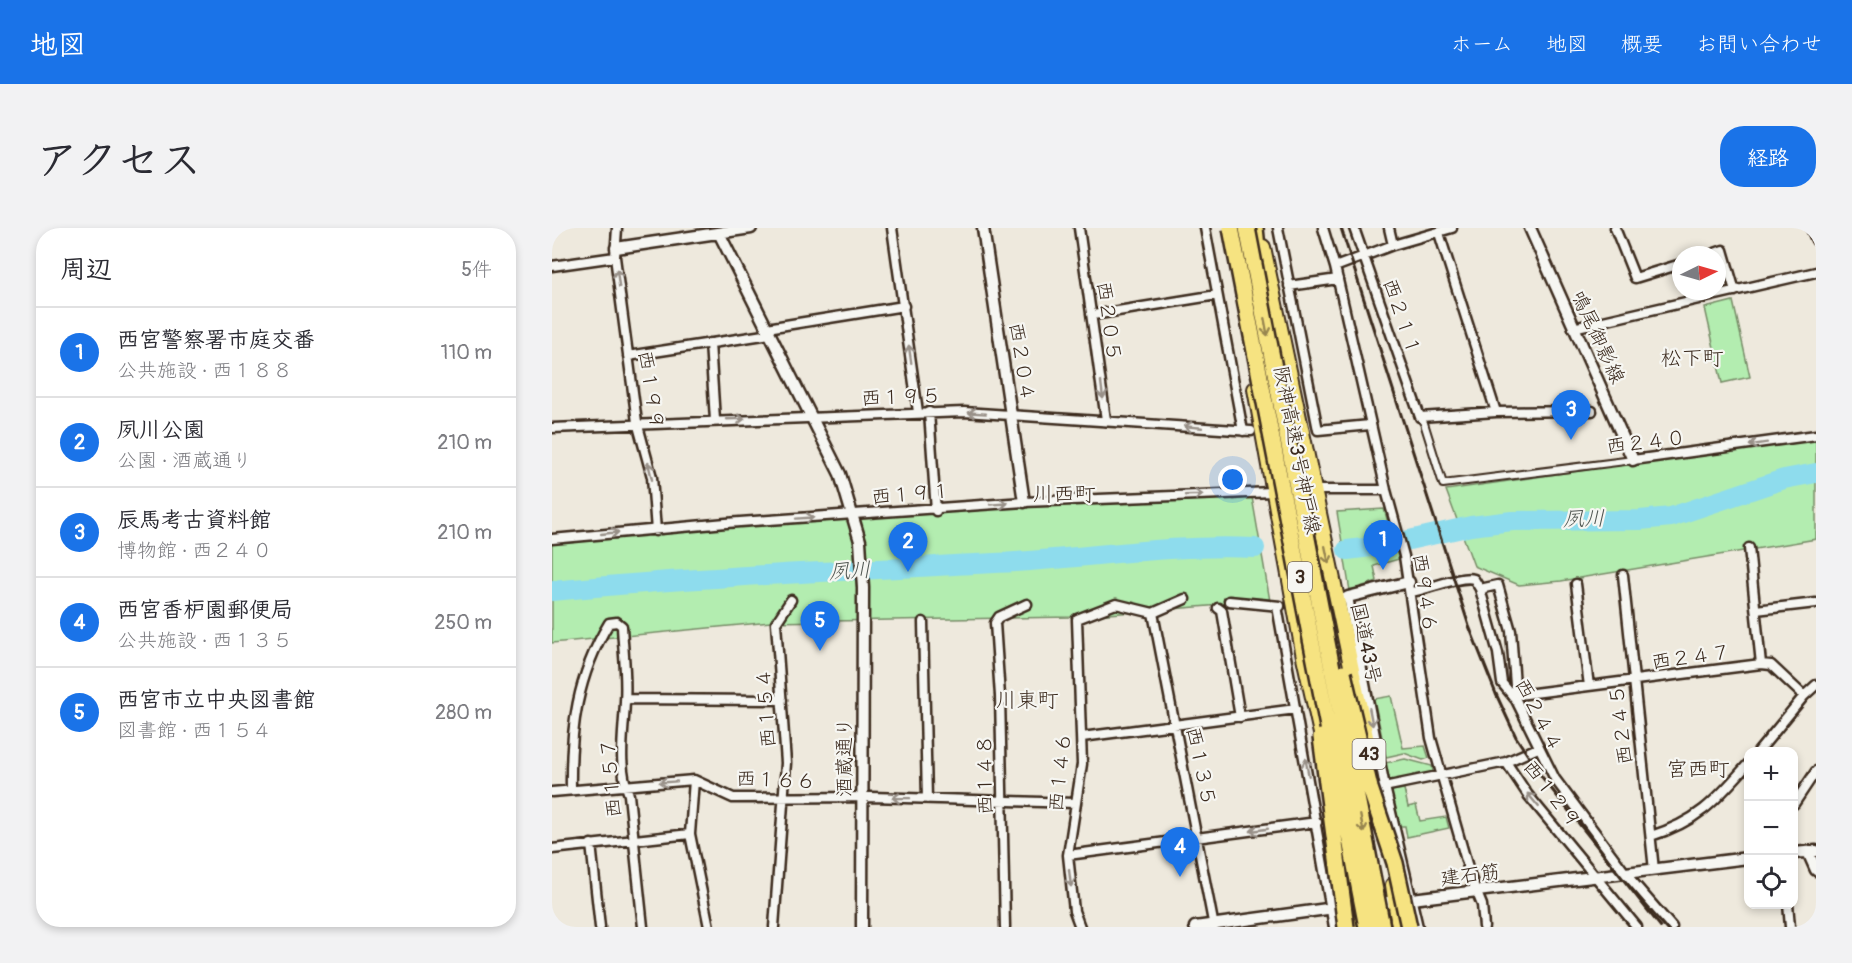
<!DOCTYPE html>
<html lang="ja">
<meta charset="utf-8">
<style>
body{margin:0;font-family:Pangolin,"Klee One",sans-serif;background:#f2f2f3;color:#2b2b33}
.controls{position:absolute;right:18px;bottom:18px;display:grid;overflow:hidden;border-radius:12px;box-shadow:0 3px 9px #0003}
.controls button{width:54px;height:54px;display:grid;place-items:center;padding:0;border:0;border-bottom:2px solid #e1e1e2;background:#fff;color:#2b2b33;font:30px sans-serif}
.compass{position:absolute;left:1120px;top:18px;width:54px;height:54px;border-radius:50%;background:#fff;box-shadow:0 3px 9px #0003;rotate:85deg}
.you{position:absolute;left:681px;top:252px;width:21px;height:21px;margin:-15px;border:4px solid #fff;border-radius:50%;background:#1a73e8;box-shadow:0 0 0 9px #1a73e833}
.badge{display:grid;place-items:center;width:39px;height:39px;border-radius:50%;background:#1a73e8;color:#fff;font-size:20px;font-weight:700}
.pin{position:absolute;translate:-50% -50px;filter:drop-shadow(0 2px 3px #0008)}
.pin::after{content:'';position:absolute;top:32px;width:21px;height:18px;background:inherit;clip-path:polygon(0 0,100% 0,50% 100%)}
.list{margin:0;padding:0;list-style:none}
h2{display:flex;justify-content:space-between;align-items:center;height:78px;margin:0;padding:0 24px;font-size:26px}
h2 small{font-size:20px;font-weight:400;color:#7c7c81}
.list li{display:grid;grid-template-columns:39px 1fr auto;gap:18px;align-items:center;box-sizing:border-box;height:90px;padding:0 24px;border-top:2px solid #e1e1e2}
.list b{display:block;font-size:22px;white-space:nowrap}
.list p{margin:0;font-size:20px;white-space:nowrap;color:#7c7c81}
.list em{font-size:20px;font-style:normal;color:#7c7c81}
.icon{flex:none;width:33px;height:33px;fill:none;stroke:currentColor;stroke-width:2;stroke-linecap:round;stroke-linejoin:round}
.map{position:relative;flex:none;width:1264px;height:699px;overflow:hidden;border-radius:24px}
header{display:flex;align-items:center;gap:36px;box-sizing:border-box;height:84px;padding:0 30px;background:#1a73e8;color:#fff}
header strong{font-size:28px}
nav{display:flex;gap:33px;margin-inline-start:auto;font-size:21px}
.intro{display:flex;align-items:center;justify-content:space-between;box-sizing:border-box;height:144px;padding:0 36px}
h1{margin:0;font-size:42px}
.button{padding:15px 27px;border-radius:24px;background:#1a73e8;color:#fff;font-size:21px;font-weight:700}
main{display:flex;gap:36px;padding:0 36px}
aside{flex:1;background:#fff;border-radius:24px;box-shadow:0 3px 9px #0003}
.map>svg:first-child{display:block}
</style>
<header>
<strong>地図</strong>
<nav><a>ホーム</a><a>地図</a><a>概要</a><a>お問い合わせ</a></nav>
</header>
<div class="intro"><h1>アクセス</h1><a class="button">経路</a></div>
<main>
<aside>
<h2>周辺<small>5件</small></h2>
<ul class="list">
<li><span class="badge">1</span><div><b>西宮警察署市庭交番</b><p>公共施設 · 西１８８</p></div><em>110 m</em></li>
<li><span class="badge">2</span><div><b>夙川公園</b><p>公園 · 酒蔵通り</p></div><em>210 m</em></li>
<li><span class="badge">3</span><div><b>辰馬考古資料館</b><p>博物館 · 西２４０</p></div><em>210 m</em></li>
<li><span class="badge">4</span><div><b>西宮香枦園郵便局</b><p>公共施設 · 西１３５</p></div><em>250 m</em></li>
<li><span class="badge">5</span><div><b>西宮市立中央図書館</b><p>図書館 · 西１５４</p></div><em>280 m</em></li>
</ul>
</aside>
<div class="map">
<svg width="1264" height="699" viewBox="0 0 1264 699">
<rect width="100%" height="100%" fill="#eee9dd"/>
<filter id="ink" filterUnits="userSpaceOnUse"><feTurbulence type="fractalNoise" baseFrequency=".0167" numOctaves="2"/><feDisplacementMap in="SourceGraphic" scale="12" xChannelSelector="R" yChannelSelector="G"/><feConvolveMatrix kernelMatrix="1 2 1 2 8 2 1 2 1" color-interpolation-filters="sRGB"/></filter>
<g filter="url(#ink)">
<path fill="#b3edb0" stroke="#778c67" stroke-width="1.5" d="M1181 73 1198 149 1170 155 1153 80Z
M1264 209V311L1009 353 967 357 922 338 894 262Z
M672 268 682 272 700 269 718 373 520 389 219 394 0 415V315C223 291 448 279 672 268Z
M832 281 847 331 822 338 825 353 798 363 785 284Z
M839 468 851 520 873 518 877 530 871 532 852 525 834 529 822 471Z
M853 531 880 538 881 544 838 553 833 535Z
M852 561 856 579 864 577 868 593 894 589 897 600 855 609 853 598H848L839 563Z"/>
<g fill="none" stroke-linecap="round" stroke-linejoin="round">
<path stroke="#8edced" stroke-width="20" d="M795 322 835 317 919 298 960 293 1088 292 1119 289 1232 251 1264 245
M0 363C154 348 308 342 463 334 543 329 623 316 703 320"/>
<defs>
<path id="pedestrian" d="M868 189 872 195 891 256 1081 232"/>
<path id="minor" d="M65 0 63 29 85 194 100 249 104 303
M340 0 366 184
M527 0 554 192
M653 0 691 203
M726 0 766 202 818 197
M771 0 783 39 834 262 852 328 879 510 919 650 930 677 932 699
M802 0 868 189 944 184 1040 183
M837 0 841 17
M1063 0 1083 50 1129 36
M1259 0 1264 12
M887 5 944 184
M1157 27 1171 22 1183 63
M0 38 63 29
M783 39 841 17 900 0
M737 58 786 51
M541 87 665 67
M215 100 352 78
M1021 100 1264 44
M158 115 163 192
M76 128 218 106
M377 184 384 283
M0 200 412 184 699 203
M1081 232 1264 207
M762 262H834
M0 311 174 295 472 274 721 264
M1197 320 1209 436 1219 437 1252 468
M1071 347 1102 642
M1024 356 1037 458
M928 361 946 357 959 403 964 471
M859 364C875 362 908 347 922 351L928 361 946 425 950 455 964 472 1003 551 1074 646 1120 699
M792 370 796 369 833 559 866 699
M677 373 728 378
M725 378 782 699
M666 380 670 383 688 489
M1204 382 1264 375
M601 385 662 699
M601 385 633 371
M371 394 375 571
M966 467 1209 436
M74 471 230 472
M530 509 744 481
M1206 524 1252 468 1264 457
M954 534 976 567 1085 699
M142 552 138 606 157 699
M827 560 954 534 986 520
M19 562C18 501 25 448 57 395L65 394 70 398C71 422 75 449 73 473 72 505 65 536 77 567L91 699
M0 564 142 552 181 570 319 569 523 575
M1242 576 1264 543
M1099 608C1147 593 1164 572 1196 536
M39 616 48 699
M0 621 138 606
M516 627 765 594
M1236 676 1238 699
M222 699 234 535 224 395 239 372
M453 699 448 468 443 395 447 389 475 376
M528 699 522 683 516 627 530 536 525 391 564 376 601 385"/>
<path id="tertiary" d="M431 0 472 274
M978 0 1081 232
M167 5 288 246 308 313 311 360 310 699
M64 20 199 0
M796 369 857 354
M1256 624 1264 642
M1242 625 1264 623
M819 676 1196 630
M643 699 797 678"/>
<path id="trunk" d="M711 19 817 523
M703 161 752 429 772 519
M787 591 805 699
M841 657 847 699"/>
<path id="motorway" d="M703 0 707 39"/>
</defs>
<use href="#pedestrian" stroke="#3b2a1e" stroke-width="10"/>
<use href="#minor" stroke="#3b2a1e" stroke-width="13"/>
<use href="#tertiary" stroke="#3b2a1e" stroke-width="15"/>
<use href="#trunk" stroke="#3b2a1e" stroke-width="18"/>
<use href="#motorway" stroke="#3b2a1e" stroke-width="20"/>
<use href="#pedestrian" stroke="#f6f6f2" stroke-width="6"/>
<use href="#minor" stroke="#f6f6f2" stroke-width="8"/>
<use href="#tertiary" stroke="#f6f6f2" stroke-width="10"/>
<use href="#trunk" stroke="#f6e381" stroke-width="14"/>
<use href="#motorway" stroke="#f6e381" stroke-width="15"/>
<path stroke="#3b2a1e" stroke-width="3" d="M789 0 917 398 944 466 964 509 990 549 1109 699"/>
<defs>
<path id="motorway-bridge" d="M679 0 815 699
M695 0 830 699
M791 445 818 560 843 635 857 699
M769 509 794 699"/>
</defs>
<use href="#motorway-bridge" stroke="#3b2a1e" stroke-width="20" stroke-linecap="butt"/>
<use href="#motorway-bridge" stroke="#f6e381" stroke-width="15"/>
</g>
<defs><path id="oneway-shaft" d="M-6 0H5M1.5-3L5.5 0L1.5 3" fill="none" stroke-width="1.6" stroke-linecap="round" stroke-linejoin="round" transform="scale(1.5)"/></defs>
<g stroke="#989088">
<use href="#oneway-shaft" transform="translate(66 50) rotate(-98)"/>
<use href="#oneway-shaft" transform="translate(358 126) rotate(-98)"/>
<use href="#oneway-shaft" transform="translate(550 162) rotate(83)"/>
<use href="#oneway-shaft" transform="translate(425 185) rotate(-176)"/>
<use href="#oneway-shaft" transform="translate(184 191) rotate(-2)"/>
<use href="#oneway-shaft" transform="translate(641 199) rotate(-175)"/>
<use href="#oneway-shaft" transform="translate(1206 216) rotate(171)"/>
<use href="#oneway-shaft" transform="translate(98 243) rotate(-103)"/>
<use href="#oneway-shaft" transform="translate(642 267) rotate(-2)"/>
<use href="#oneway-shaft" transform="translate(447 276) rotate(-4)"/>
<use href="#oneway-shaft" transform="translate(253 290) rotate(-4)"/>
<use href="#oneway-shaft" transform="translate(58 305) rotate(-6)"/>
<use href="#oneway-shaft" transform="translate(819 489) rotate(79)"/>
<use href="#oneway-shaft" transform="translate(755 539) rotate(-101)"/>
<use href="#oneway-shaft" transform="translate(116 554) rotate(176)"/>
<use href="#oneway-shaft" transform="translate(349 570) rotate(-179)"/>
<use href="#oneway-shaft" transform="translate(981 572) rotate(-130)"/>
<use href="#oneway-shaft" transform="translate(707 602) rotate(172)"/>
<use href="#oneway-shaft" transform="translate(518 650) rotate(83)"/>
</g>
<g stroke="#988650">
<use href="#oneway-shaft" transform="translate(714 99) rotate(79)"/>
<use href="#oneway-shaft" transform="translate(775 327) rotate(78)"/>
<use href="#oneway-shaft" transform="translate(810 596) rotate(79)"/>
</g>
</g>
<g text-anchor="middle" dominant-baseline="central" stroke-width="4.5" stroke-linejoin="round" paint-order="stroke">
<g fill="#f6f6f2" stroke="#73675e" stroke-width="1.5">
<rect x="736" y="334" width="24" height="30" rx="4.5"/>
<rect x="800.5" y="511" width="33" height="30" rx="4.5"/>
</g>
<g font-size="18" font-weight="bold" fill="#3b2a1e">
<text x="748" y="349">3</text>
<text x="817" y="526">43</text>
</g>
<g font-size="20" fill="#3b2a1e" stroke="#f6f6f2">
<text transform="translate(850 89) rotate(71)">西２１１</text>
<text transform="translate(557 93) rotate(82)">西２０５</text>
<text transform="translate(1046 109) rotate(65)">鳴尾御影線</text>
<text transform="translate(470 134) rotate(81)">西２０４</text>
<text transform="translate(99 162) rotate(81)">西１９９</text>
<text transform="translate(349 169) rotate(-2)">西１９５</text>
<text transform="translate(1094 214) rotate(-7)">西２４０</text>
<text transform="translate(745 222) rotate(79)">阪神高速3号神戸線</text>
<text transform="translate(359 266) rotate(-5)">西１９１</text>
<text transform="translate(873 365) rotate(82)">西９４６</text>
<text transform="translate(814 415) rotate(78)">国道43号</text>
<text transform="translate(1139 429) rotate(-8)">西２４７</text>
<text transform="translate(214 480) rotate(-94)">西１５４</text>
<text transform="translate(987 487) rotate(62)">西２４４</text>
<text transform="translate(1069 497) rotate(-97)">西２４５</text>
<text transform="translate(292 529) rotate(-90)">酒蔵通り</text>
<text transform="translate(649 538) rotate(78)">西１３５</text>
<text transform="translate(508 544) rotate(-84)">西１４６</text>
<text transform="translate(433 547) rotate(-91)">西１４８</text>
<text transform="translate(59 550) rotate(-95)">西１５７</text>
<text transform="translate(224 552) rotate(2)">西１６６</text>
<text transform="translate(1000 566) rotate(52)">西１２９</text>
<text transform="translate(918 647) rotate(-7)">建石筋</text>
</g>
<g font-size="21" fill="#3b2a1e" stroke="#f6f6f2">
<text x="1140" y="130">松下町</text>
<text x="512" y="266">川西町</text>
<text x="475" y="472">川東町</text>
<text x="1146" y="541">宮西町</text>
</g>
<g font-size="21" font-style="italic" fill="#505652" stroke="#f6f6f2">
<text transform="translate(1032 291) rotate(-1)">夙川</text>
<text transform="translate(298 343) rotate(-3)">夙川</text>
</g>
</g>
</svg>
<div class="controls">
<button>+</button>
<button>−</button>
<button><svg class="icon" aria-label="locate" viewBox="0 0 24 24"><circle cx="12" cy="12" r="6"/><path d="M12 2v4M12 18v4M2 12h4M18 12h4"/></svg></button>
</div>
<svg class="compass" viewBox="-18 -18 36 36"><path d="M0-13l5 13h-10z" fill="#e53935"/><path d="M0 13l5-13h-10z" fill="#7c7c81"/></svg>
<div class="you"></div>
<div class="pin badge" style="left:831px;top:342px">1</div>
<div class="pin badge" style="left:356px;top:344px">2</div>
<div class="pin badge" style="left:1019px;top:212px">3</div>
<div class="pin badge" style="left:628px;top:649px">4</div>
<div class="pin badge" style="left:268px;top:423px">5</div>
</div>
</main>
